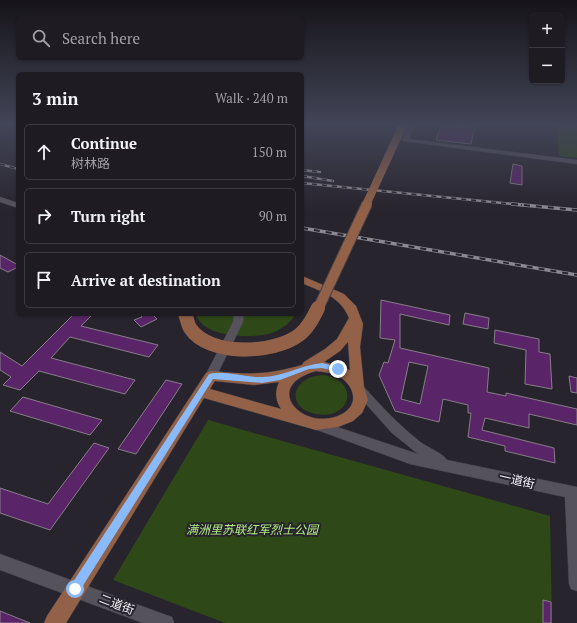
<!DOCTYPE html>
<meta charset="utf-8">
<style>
body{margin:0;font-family:"PT Serif","Noto Sans SC",serif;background:#2b282f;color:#f1f3f6}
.controls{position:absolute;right:12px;top:12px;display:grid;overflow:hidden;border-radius:6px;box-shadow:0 1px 3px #0004}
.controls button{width:36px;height:36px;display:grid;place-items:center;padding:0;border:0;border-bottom:1px solid #3c3940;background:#1e1b22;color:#f1f3f6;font:20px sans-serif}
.stop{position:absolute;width:12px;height:12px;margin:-9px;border:3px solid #89bafc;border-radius:50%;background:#fff}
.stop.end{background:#89bafc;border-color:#fff;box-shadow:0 1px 4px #0008}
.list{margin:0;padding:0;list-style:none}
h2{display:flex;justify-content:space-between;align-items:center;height:52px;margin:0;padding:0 16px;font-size:17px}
h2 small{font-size:13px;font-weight:400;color:#a1a1a5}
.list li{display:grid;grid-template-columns:26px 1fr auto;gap:12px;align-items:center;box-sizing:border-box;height:56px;margin:0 8px 8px;padding:0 8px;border:1px solid #3c3940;border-radius:6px}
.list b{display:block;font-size:15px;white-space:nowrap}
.list p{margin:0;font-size:13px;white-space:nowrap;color:#a1a1a5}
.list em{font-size:13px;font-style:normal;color:#a1a1a5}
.icon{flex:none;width:22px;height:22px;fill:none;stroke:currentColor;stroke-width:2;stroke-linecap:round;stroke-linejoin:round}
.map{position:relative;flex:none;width:577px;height:623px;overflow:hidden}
.search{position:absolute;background:#1e1b22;box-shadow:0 1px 3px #0004;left:16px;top:16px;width:288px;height:44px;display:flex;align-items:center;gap:10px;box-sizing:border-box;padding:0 14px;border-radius:6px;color:#a1a1a5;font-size:15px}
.panel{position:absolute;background:#1e1b22;box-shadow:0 1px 3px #0004;left:16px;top:72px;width:288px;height:244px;border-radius:6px}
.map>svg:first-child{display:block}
</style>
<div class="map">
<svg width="577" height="623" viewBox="0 0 577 623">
<rect width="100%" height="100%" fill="#28242d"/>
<path fill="#2e4818" d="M557 124 577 126V158L559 156Z
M196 314H296C290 323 282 329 272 333 253 339 202 338 196 314Z
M323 375C362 381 350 421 316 414 284 408 292 376 323 375Z
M208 420 550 516 552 623H225L113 580Z"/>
<path fill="#5a2568" stroke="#857e87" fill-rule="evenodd" d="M465 124H475L471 144 436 140 441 126 464 128Z
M513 164 522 166V185L510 183Z
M0 255 18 265V267L8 272 0 268Z
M381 300 450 315 449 325 400 314V348L489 368 487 392 506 396V393L577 409V425L529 414V428L485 418 482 430 554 448 555 463 505 451V446L468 437 471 413H468V405L443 399 439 422 395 411 379 375 384 362 388 363 395 340 380 338ZM409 362 428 366 420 404 401 399Z
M465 313 489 318 488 329 463 324Z
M74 314H93L81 326 158 345 149 357 70 337 51 358 135 380 125 394 39 371 20 390 3 385 11 377 0 370V352L22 366Z
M139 314H152L157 319 141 327 134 320 142 317Z
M495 330 539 339V352L550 354 552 389 525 384 526 350 494 343Z
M569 376 577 378V393L571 392Z
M166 380 182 384 136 454 118 449Z
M23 397 102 420 90 435 10 411Z
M94 443 109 448 50 530 0 513V488L48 504Z
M543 600 551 602V623H543Z
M0 611 30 623H0Z"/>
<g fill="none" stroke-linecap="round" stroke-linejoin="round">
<defs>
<path id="minor" d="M409 124H415L409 139 577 160V164L403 141 402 140Z
M571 124H577V126L572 125Z
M0 197 18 203V208L0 202Z
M234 314H244L243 322 215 379H207L205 376 233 322Z
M360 386 364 387C381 406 399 425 419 441 426 447 443 453 447 460L577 487V591L571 589 569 583 565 497 410 464 309 427 307 424 309 421 313 419 418 454 392 433 356 393 354 390 356 387Z
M0 554 166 615 172 617 174 623H143L0 570Z"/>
<path id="major" d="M302 276 344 294 356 306 363 324 360 347 364 387 368 400 362 413 353 421 338 427 316 430 204 398 66 623H44L47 616 206 373 211 371C249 375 266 375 302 365L304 362 325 349 337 339 349 318C340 296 322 292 302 283ZM348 342 350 370 336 365 324 362 340 351ZM316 371C324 372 333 373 340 377 354 386 360 404 342 414 305 434 259 387 316 371ZM215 381 254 385 279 382C275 392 275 399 281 409L210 389Z"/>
</defs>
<use href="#minor" stroke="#434047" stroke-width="1"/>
<use href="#major" stroke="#434047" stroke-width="1"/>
<use href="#minor" fill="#56525c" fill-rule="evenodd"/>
<use href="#major" fill="#926147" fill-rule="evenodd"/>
<defs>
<path id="rail-far1" d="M0 164 18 169
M302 170 320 172
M302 176 333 181
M302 183 522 205"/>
<path id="rail" d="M512 204 577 210
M302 228 577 275"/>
</defs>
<use href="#rail-far1" stroke="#8c8890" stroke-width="2.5"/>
<use href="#rail" stroke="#8c8890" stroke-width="3.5"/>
<use href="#rail-far1" stroke="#28242d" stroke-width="1.5" stroke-dasharray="5" stroke-linecap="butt"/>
<use href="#rail" stroke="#28242d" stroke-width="2" stroke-dasharray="6" stroke-linecap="butt"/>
<defs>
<path id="major-bridge-far2" d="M366 205 402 127"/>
<path id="major-bridge-far1" d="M318 309 367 204"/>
<path id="major-bridge" d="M185 314C187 318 188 325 190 328 209 357 274 354 299 335 308 328 313 318 318 308"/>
</defs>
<use href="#major-bridge-far2" stroke="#434047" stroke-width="8" stroke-linecap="butt"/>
<use href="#major-bridge-far1" stroke="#434047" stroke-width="12" stroke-linecap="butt"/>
<use href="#major-bridge" stroke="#434047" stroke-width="14" stroke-linecap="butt"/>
<use href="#major-bridge-far2" stroke="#926147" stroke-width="8"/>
<use href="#major-bridge-far1" stroke="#926147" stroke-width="10"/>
<use href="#major-bridge" stroke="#926147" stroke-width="14"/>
</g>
<linearGradient id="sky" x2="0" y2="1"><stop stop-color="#161419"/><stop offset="0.59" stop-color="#424557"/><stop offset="1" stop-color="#424557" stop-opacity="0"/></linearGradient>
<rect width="577" height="211" fill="url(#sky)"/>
<path fill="#89bafc" d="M322 363 340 367 341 369 338 372 322 368 309 369 280 380 262 383 213 379 79 592 75 594 71 592 70 589 71 585 209 374C225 370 245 378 262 377 283 377 301 365 322 363Z"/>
<g text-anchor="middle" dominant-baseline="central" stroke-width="4" stroke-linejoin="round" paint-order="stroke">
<g font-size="12" fill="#f5f3f9" stroke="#28242d">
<text transform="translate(517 480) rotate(13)">一道街</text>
<text transform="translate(117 604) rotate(21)">二道街</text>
</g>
<g font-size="12" font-style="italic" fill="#b0ed80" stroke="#28242d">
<text x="252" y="529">满洲里苏联红军烈士公园</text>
</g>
</g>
</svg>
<div class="controls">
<button>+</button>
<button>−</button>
</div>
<div class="stop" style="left:75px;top:589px"></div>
<div class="stop end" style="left:338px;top:369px"></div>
<div class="search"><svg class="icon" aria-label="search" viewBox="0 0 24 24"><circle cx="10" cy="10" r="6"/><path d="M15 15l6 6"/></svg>Search here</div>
<section class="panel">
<h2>3 min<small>Walk · 240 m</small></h2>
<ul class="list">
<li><svg class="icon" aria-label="ahead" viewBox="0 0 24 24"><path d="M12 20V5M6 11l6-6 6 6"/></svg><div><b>Continue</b><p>树林路</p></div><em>150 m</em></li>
<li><svg class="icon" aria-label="right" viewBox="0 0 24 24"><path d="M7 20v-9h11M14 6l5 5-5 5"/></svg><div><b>Turn right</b></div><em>90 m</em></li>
<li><svg class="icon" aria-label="arrive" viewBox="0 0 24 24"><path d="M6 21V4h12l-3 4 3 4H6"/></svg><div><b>Arrive at destination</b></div></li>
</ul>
</section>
</div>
